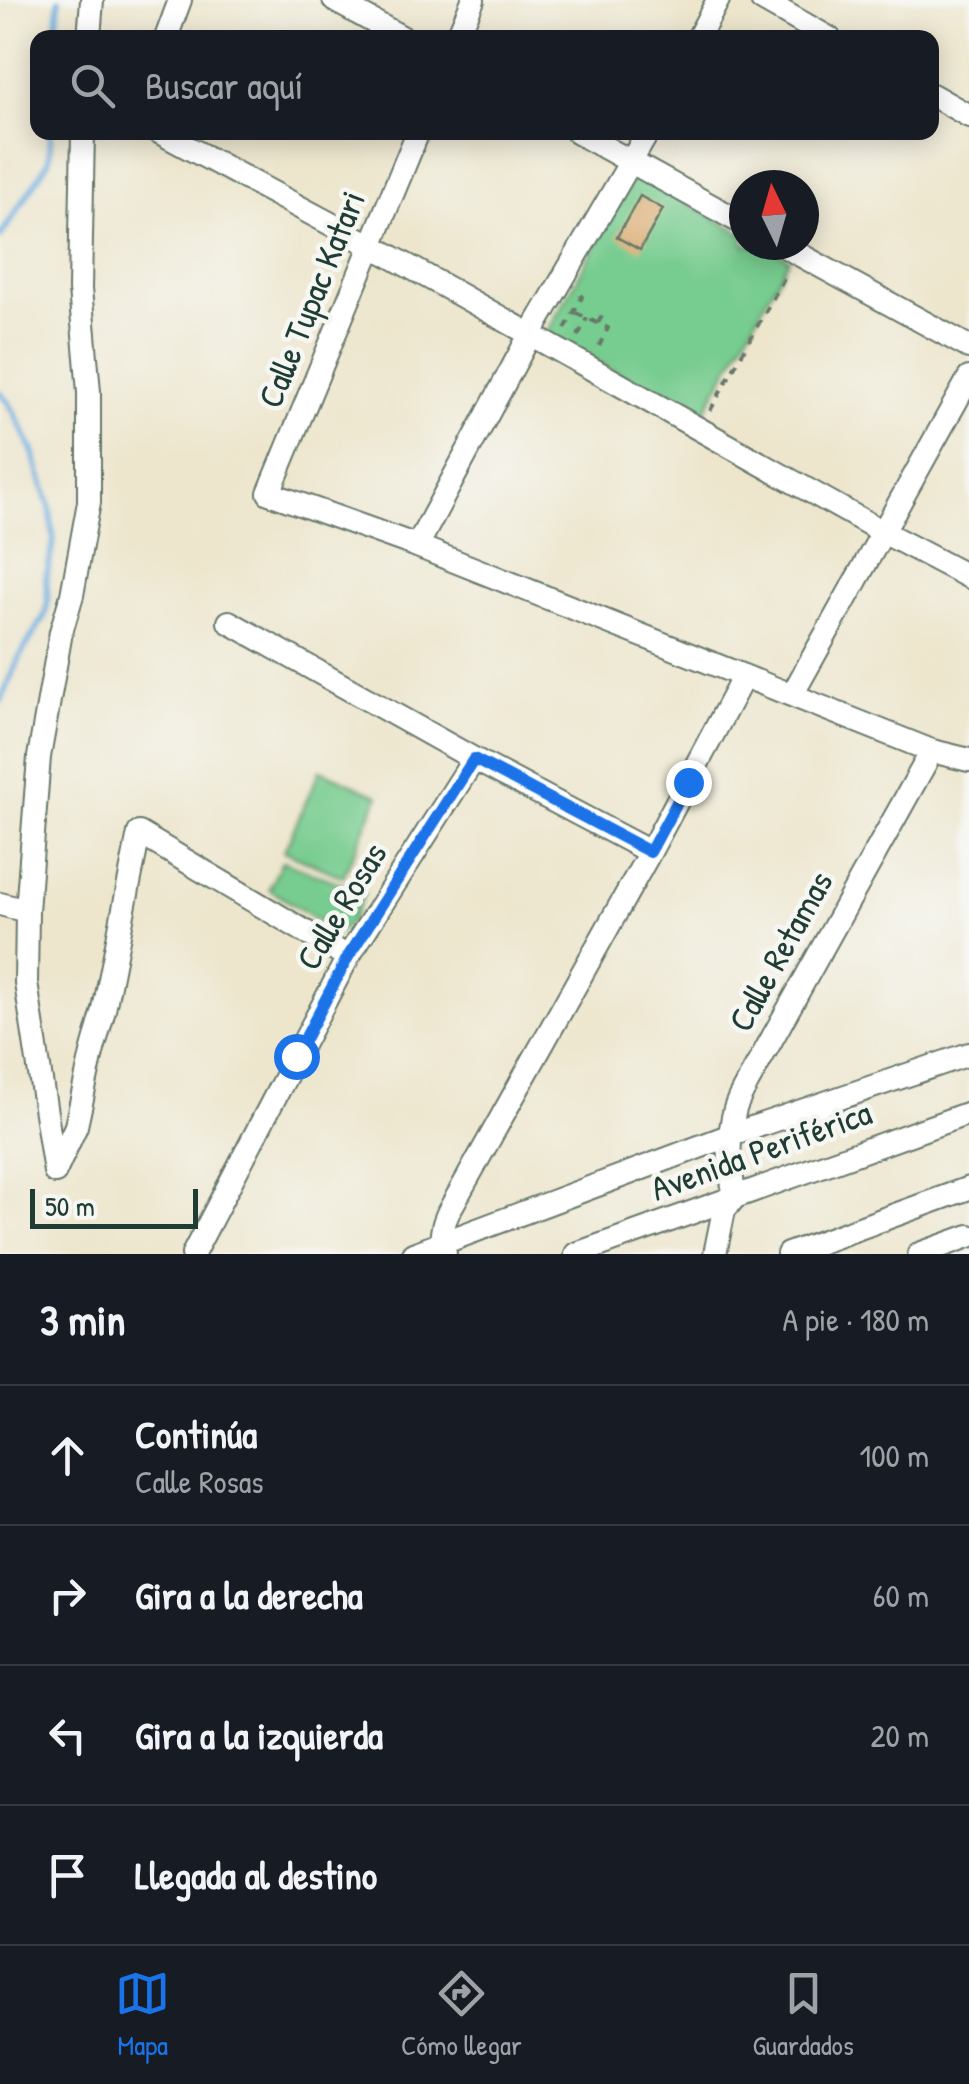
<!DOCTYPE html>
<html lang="es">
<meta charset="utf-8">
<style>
body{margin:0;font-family:"Patrick Hand",sans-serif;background:#20242c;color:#f1f3f6}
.compass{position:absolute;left:729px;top:170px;width:90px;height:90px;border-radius:50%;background:#171b24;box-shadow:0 5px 25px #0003;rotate:355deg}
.scale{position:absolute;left:30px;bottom:25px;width:168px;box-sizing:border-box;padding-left:10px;border:5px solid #1f3d34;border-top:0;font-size:28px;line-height:35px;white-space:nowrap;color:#1f3d34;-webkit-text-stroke:8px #f6f6f2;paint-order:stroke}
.stop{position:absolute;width:30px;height:30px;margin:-22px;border:8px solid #1a73e8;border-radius:50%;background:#fff}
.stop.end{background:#1a73e8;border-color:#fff;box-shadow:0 2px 10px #0008}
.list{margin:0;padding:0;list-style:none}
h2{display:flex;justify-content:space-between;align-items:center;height:130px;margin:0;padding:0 40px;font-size:42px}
h2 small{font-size:32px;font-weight:400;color:#9ea1a6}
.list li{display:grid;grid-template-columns:65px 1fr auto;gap:30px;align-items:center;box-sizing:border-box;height:140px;padding:0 40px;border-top:2px solid #363941}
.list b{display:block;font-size:38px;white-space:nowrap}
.list p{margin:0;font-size:32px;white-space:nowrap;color:#9ea1a6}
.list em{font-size:32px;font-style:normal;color:#9ea1a6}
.icon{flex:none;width:55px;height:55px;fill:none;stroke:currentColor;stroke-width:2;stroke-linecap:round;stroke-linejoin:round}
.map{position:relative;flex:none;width:969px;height:1254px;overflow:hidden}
.search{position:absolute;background:#171b24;box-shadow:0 5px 25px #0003;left:30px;right:30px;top:30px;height:110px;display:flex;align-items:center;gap:25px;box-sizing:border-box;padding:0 35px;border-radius:20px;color:#9ea1a6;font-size:38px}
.sheet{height:690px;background:#171b24}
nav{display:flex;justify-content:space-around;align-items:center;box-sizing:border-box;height:140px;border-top:2px solid #363941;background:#171b24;font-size:28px;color:#9ea1a6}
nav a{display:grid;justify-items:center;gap:5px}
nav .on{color:#1a73e8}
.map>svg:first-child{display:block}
</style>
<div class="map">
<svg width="969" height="1254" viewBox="0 0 969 1254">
<rect width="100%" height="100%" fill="#f6f6f2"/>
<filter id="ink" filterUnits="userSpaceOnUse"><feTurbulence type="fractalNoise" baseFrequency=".01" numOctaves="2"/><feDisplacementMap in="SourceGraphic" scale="20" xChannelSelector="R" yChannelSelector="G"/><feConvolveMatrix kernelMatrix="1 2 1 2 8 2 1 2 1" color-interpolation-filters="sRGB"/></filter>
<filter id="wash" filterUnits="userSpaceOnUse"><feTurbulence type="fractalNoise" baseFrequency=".0048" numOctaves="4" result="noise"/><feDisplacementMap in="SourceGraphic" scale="40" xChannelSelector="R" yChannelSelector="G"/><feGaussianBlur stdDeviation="2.25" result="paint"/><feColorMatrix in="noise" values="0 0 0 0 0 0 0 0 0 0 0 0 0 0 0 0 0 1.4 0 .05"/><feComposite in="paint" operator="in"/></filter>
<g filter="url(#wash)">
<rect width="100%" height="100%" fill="#ede6cd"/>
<path fill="#77cc8f" stroke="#4b8462" stroke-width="2.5" d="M635 175 744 234V245H764L789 259 701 418 546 334Z
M320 770 379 796 343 877 284 851Z
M282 861 365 893 350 923 337 933 269 889Z"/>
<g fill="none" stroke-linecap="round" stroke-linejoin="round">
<path stroke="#69abdd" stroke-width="6" d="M56 38 59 0
M0 237 49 161 51 132
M0 392 12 408 33 451 50 508 54 541 46 578 48 601 45 615 19 658 0 701"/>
</g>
<g id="blocks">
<path fill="#ddb17b" d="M640 196 663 209 640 250 617 237Z"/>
</g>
</g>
<g filter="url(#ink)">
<use href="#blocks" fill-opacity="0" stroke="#67786a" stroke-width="2.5"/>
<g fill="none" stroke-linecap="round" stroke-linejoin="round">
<defs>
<path id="minor" d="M334 0 403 38
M762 0 829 38
M89 38 92 0
M166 38 180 0
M457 38 473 0
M698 38 718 0
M932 95 969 116
M159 132 385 253 883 532 969 577
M418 132 269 493 417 546 932 751 969 760
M577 132 744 224
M782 245 969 347
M417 546 530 335 648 132
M229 622 474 759 650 852
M792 695 969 378
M0 904 27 911
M55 1172 26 983 27 911 39 757 61 632 72 595 89 502V392L80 289 83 132
M55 1172 76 1126 92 1053 104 1010 139 833 348 957
M193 1254 348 957 474 759
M413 1254 731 1135 969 1054
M445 1254C439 1238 442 1226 449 1211L650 852 744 676
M576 1254 969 1113
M715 1254 724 1210 735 1197C729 1169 727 1137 735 1109 738 1099 744 1089 749 1080L932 751
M788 1254 969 1188
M919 1254 969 1236"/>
</defs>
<use href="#minor" stroke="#67786a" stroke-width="26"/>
<path stroke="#67786a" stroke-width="4" stroke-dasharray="8 8" stroke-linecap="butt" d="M576 313 608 328 599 346
M598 323 605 311
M565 329 582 297 580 295
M578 336 587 318
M710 411 788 271"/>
<use href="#minor" stroke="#fff" stroke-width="22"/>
</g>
</g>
<g fill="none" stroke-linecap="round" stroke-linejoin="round" filter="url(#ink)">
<path stroke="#1a73e8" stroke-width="12" d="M296 1056 348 957 474 759 650 852 688 782"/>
</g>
<g text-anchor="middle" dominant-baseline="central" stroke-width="9" stroke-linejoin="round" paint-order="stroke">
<g font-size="35" fill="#1f3d34" stroke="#f6f6f2">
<text transform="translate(311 299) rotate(-68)">Calle Tupac Katari</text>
<text transform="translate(341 906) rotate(-59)">Calle Rosas</text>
<text transform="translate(780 951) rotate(-61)">Calle Retamas</text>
<text transform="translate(761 1150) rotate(-20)">Avenida Periférica</text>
</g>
</g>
</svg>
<svg class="compass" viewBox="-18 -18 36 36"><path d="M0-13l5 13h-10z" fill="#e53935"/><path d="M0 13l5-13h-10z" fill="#9ea1a6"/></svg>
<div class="scale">50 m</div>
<div class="stop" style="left:296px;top:1056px"></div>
<div class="stop end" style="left:688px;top:782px"></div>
<div class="search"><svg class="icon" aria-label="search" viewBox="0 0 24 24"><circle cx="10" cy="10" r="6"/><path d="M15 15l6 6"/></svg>Buscar aquí</div>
</div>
<section class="sheet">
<h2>3 min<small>A pie · 180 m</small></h2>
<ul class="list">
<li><svg class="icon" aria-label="ahead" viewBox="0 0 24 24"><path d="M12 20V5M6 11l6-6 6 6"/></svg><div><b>Continúa</b><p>Calle Rosas</p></div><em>100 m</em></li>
<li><svg class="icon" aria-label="right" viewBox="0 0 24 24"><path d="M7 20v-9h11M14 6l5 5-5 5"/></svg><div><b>Gira a la derecha</b></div><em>60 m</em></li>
<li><svg class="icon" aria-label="left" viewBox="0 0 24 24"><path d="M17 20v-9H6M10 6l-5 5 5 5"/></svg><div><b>Gira a la izquierda</b></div><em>20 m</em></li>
<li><svg class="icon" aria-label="arrive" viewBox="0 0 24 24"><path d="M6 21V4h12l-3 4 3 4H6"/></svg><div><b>Llegada al destino</b></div></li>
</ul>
</section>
<nav>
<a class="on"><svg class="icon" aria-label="map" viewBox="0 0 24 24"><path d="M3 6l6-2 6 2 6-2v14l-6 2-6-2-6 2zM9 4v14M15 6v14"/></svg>Mapa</a>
<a><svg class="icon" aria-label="directions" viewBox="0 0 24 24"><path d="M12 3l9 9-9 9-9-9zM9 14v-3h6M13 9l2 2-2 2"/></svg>Cómo llegar</a>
<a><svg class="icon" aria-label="saved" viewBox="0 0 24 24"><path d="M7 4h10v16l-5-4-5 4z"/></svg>Guardados</a>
</nav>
